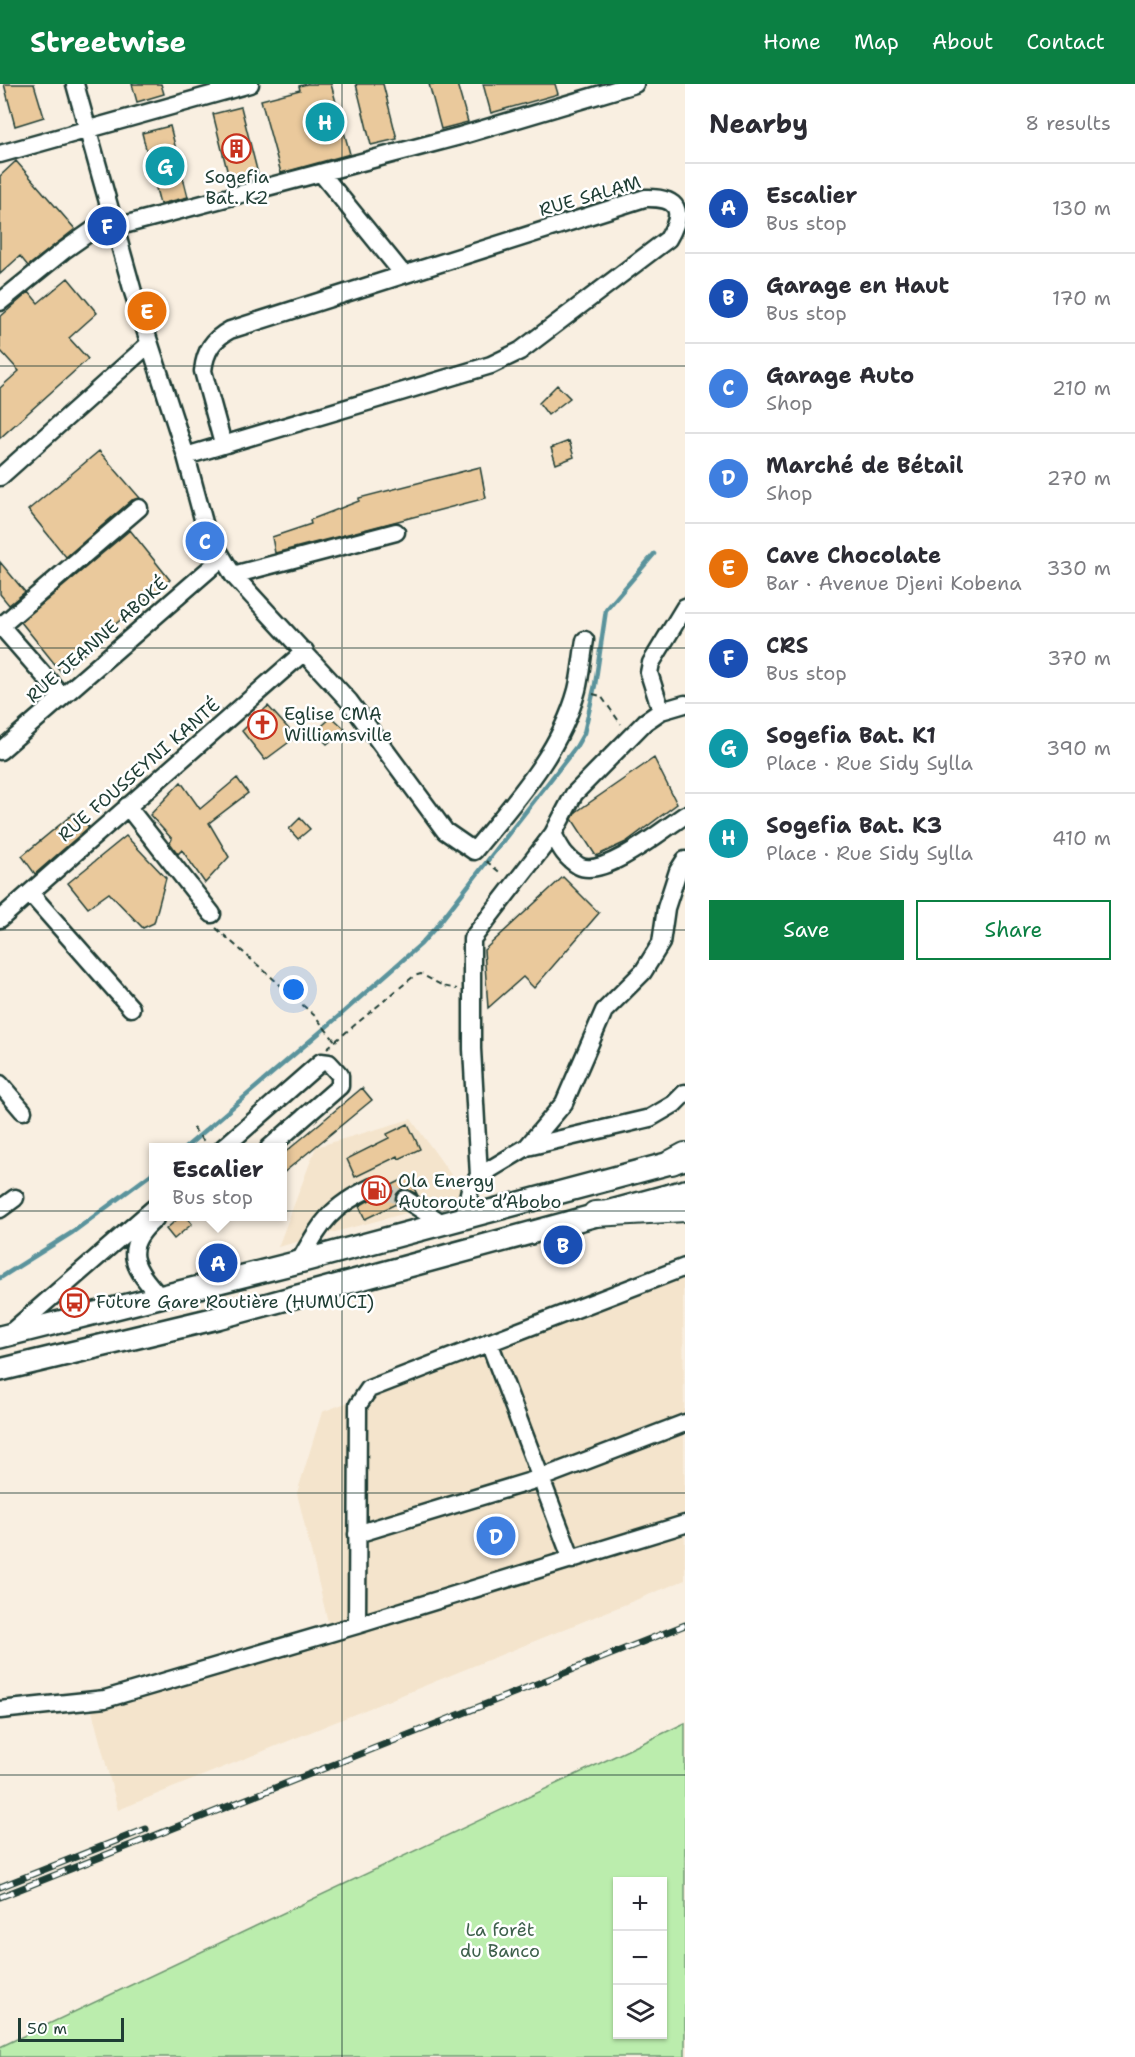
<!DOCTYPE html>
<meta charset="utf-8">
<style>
body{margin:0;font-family:"Shantell Sans",sans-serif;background:#f2f2f3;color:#2b2b33}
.controls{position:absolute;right:18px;bottom:18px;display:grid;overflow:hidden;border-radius:0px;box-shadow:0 2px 4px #0004}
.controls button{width:54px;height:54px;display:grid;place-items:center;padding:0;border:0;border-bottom:2px solid #e1e1e2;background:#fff;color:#2b2b33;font:30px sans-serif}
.scale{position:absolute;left:18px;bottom:15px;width:106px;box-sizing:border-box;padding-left:6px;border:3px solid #1f3d34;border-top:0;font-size:16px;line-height:21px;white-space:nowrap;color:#1f3d34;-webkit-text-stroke:4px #fff;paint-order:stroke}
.you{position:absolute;left:294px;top:906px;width:21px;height:21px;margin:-15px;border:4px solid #fff;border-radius:50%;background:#1a73e8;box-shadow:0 0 0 9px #1a73e833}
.badge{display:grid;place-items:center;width:39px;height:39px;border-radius:50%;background:#0b8043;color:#fff;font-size:20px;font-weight:700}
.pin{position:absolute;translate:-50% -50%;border:3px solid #fff;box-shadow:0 2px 6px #0006}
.popup{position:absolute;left:149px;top:1059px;width:138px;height:78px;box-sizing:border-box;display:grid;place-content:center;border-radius:0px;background:#fff;filter:drop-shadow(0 2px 4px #0005);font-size:20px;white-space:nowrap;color:#7c7c81}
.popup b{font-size:22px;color:#2b2b33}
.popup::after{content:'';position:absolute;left:50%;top:100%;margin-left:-12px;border:12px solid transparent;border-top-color:#fff}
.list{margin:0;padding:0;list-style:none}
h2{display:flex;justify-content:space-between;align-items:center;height:78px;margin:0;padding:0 24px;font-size:26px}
h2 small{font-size:20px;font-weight:400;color:#7c7c81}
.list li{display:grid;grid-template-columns:39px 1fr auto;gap:18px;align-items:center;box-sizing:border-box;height:90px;padding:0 24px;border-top:2px solid #e1e1e2}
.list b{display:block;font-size:22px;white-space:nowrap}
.list p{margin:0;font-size:20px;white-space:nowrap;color:#7c7c81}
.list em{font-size:20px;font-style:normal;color:#7c7c81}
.actions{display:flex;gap:12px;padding:18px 24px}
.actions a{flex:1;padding:14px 0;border:2px solid #0b8043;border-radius:0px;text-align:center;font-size:21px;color:#0b8043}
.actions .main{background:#0b8043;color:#fff}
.icon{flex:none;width:33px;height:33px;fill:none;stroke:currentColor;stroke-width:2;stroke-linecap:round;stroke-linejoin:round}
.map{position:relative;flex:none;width:685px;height:1973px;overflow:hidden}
header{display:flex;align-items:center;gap:36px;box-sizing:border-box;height:84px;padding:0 30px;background:#0b8043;color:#fff}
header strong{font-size:28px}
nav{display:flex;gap:33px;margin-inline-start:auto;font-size:21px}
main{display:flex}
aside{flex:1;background:#fff}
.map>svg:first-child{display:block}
</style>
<header>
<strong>Streetwise</strong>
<nav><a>Home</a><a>Map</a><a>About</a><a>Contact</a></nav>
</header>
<main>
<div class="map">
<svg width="685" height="1973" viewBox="0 0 685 1973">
<rect width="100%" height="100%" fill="#f9efe1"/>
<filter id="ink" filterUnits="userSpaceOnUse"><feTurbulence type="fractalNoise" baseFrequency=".0167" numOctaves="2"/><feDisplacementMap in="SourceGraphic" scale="12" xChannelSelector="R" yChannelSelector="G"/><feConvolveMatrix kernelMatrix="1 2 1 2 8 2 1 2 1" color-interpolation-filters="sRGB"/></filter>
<g filter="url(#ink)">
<path fill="#f4e4cc" d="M411 1035 467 1113 278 1163 316 1063Z
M683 1191 685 1496 118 1726 92 1627 332 1555 297 1409 322 1328Z"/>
<path fill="#bbedad" stroke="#6d9570" stroke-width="1.5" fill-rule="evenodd" d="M685 1639V1973H0V1963ZM618 1798H662V1950H618Z"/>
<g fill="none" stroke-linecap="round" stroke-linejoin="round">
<path stroke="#5a939c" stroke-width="4.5" d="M185 1064 339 932 421 860 436 843 576 663 584 649 595 601 606 526 654 470
M0 1194 73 1148 154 1088"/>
</g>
<path fill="#eac99c" stroke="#1f3d34" stroke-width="1.5" d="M4 0H34L44 33 15 42Z
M132 0H161L164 10 137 18Z
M307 0H331L350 70 281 89 261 16 300 6 299 2Z
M356 0H383L397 55 371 61Z
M429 0H457L468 38 441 45Z
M483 0H555L558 10 491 29Z
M241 23 259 94 231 102 213 30Z
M170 42 188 113 160 120 142 49Z
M16 77 75 145 28 182 20 172 0 190V92Z
M68 194 97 229 69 254 88 275 0 354V304L19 287 0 266V233L29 208 38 219Z
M557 301 570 314 548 331 539 319Z
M569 357 574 373 556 380 551 364Z
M99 367 140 414 132 416 66 473 28 426Z
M480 383 486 414 275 469 272 453 311 440 310 436 359 417V414Z
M130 446 170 496 107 547 108 549 62 589 21 538Z
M0 478 25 508 9 521 0 510Z
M268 622 296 653 265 676 242 647Z
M332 633 345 645 327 660 315 648Z
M654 674 677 720 626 758 596 772 572 735 576 728Z
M237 694 248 709 209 739 229 773 205 799 182 766 178 770 170 759 172 755 150 731 181 698 200 725Z
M74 729 89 743 35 790 22 772Z
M300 734 310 745 298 755 289 745Z
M126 752 166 794 154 839 143 844 109 809 88 824 68 799Z
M563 793 599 829 534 904 523 893 488 924 484 866Z
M362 1004 372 1016 282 1090V1071Z
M408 1040 420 1065 399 1075 398 1072 355 1093 347 1075 389 1054 387 1050Z
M408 1093 417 1110 406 1105H401L396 1110V1120L365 1135 359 1122 373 1114 385 1116 390 1114 393 1108 392 1101Z
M181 1132H186L192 1140 174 1155 166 1145Z"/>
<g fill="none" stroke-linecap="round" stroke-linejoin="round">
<path stroke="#cdcbbe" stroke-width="16" stroke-dasharray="16 8" stroke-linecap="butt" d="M383 1106 405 1115"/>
<defs>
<path id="minor" d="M75 0 133 208 186 372 206 446 233 491 349 617 445 747 474 767C514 718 560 669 577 606 581 590 582 573 585 556
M0 70 250 0
M321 89 403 190
M116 143 460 52 635 0
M0 218 63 167 113 132
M186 372 491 281 520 267 668 155C685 127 679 113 645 114L230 246C213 255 205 267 203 287L223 360
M0 393 149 260
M233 491 396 448
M0 541 61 611
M1 542 139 424
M661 627 649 589 651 579 685 523
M0 667 221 475
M127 722 212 830
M553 750C560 763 565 774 579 782 603 795 664 745 685 731
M30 809 131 924
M0 835 305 567
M0 1000 23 1027
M527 1063 650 1034 674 1020 685 1009
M223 1064 321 978 329 979 340 991V1002L269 1064
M479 1092 472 965V855L553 750 574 710 645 638 661 627 685 620
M405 1115 442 1139
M0 1125 15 1114
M464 1132 470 1105 479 1092 527 1063 564 1019 604 927 643 888 661 859 666 824 678 787 685 776
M155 1135C120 1165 134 1184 160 1213
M299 1178C322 1138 329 1124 372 1103L383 1106
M9 1250 154 1124
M489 1258 572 1476
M357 1450 541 1394 685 1339
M357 1541 358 1321 369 1305 685 1183
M0 1626 105 1615 357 1541 685 1440"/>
<path id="major" d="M0 1253 299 1178 685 1075
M0 1286 217 1234 685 1107"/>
<path id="highway" d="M672 1078 685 1071
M595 1130 685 1125"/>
</defs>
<use href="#minor" stroke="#1f3d34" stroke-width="21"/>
<use href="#major" stroke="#1f3d34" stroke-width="26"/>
<use href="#highway" stroke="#1f3d34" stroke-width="28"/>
<path stroke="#1f3d34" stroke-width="2" stroke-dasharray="6 4.5" stroke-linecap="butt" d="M593 610 601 612 621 640
M486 777 502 790
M216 844 315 932 335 957
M327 964 414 892 421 890 443 902 457 905
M193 1044 207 1061"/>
<use href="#minor" stroke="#fff" stroke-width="16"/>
<use href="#major" stroke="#fff" stroke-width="21"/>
<use href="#highway" stroke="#fff" stroke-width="24"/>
<defs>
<path id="rail" d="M0 1803 146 1745
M0 1813 685 1541"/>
</defs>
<use href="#rail" stroke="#1f3d34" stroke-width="7"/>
<use href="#rail" stroke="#fff" stroke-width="4.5" stroke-dasharray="14" stroke-linecap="butt"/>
</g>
</g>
<path fill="none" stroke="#1f3d34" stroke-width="1.5" stroke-opacity="0.55" d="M342 0V1973M0 282H685M0 564H685M0 846H685M0 1127H685M0 1409H685M0 1691H685"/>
<defs>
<symbol id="building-ring" viewBox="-11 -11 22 22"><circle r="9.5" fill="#fff" stroke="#c8321e" stroke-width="1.5"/><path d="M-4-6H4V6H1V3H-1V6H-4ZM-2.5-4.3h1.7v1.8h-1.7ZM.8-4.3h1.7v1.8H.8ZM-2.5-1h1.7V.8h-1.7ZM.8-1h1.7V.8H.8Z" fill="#c8321e"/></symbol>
<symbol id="church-ring" viewBox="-11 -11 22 22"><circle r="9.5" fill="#fff" stroke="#c8321e" stroke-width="1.5"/><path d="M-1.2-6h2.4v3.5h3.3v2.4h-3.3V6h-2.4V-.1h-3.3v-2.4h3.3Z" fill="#c8321e"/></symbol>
<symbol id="fuel-ring" viewBox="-11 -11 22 22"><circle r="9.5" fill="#fff" stroke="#c8321e" stroke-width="1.5"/><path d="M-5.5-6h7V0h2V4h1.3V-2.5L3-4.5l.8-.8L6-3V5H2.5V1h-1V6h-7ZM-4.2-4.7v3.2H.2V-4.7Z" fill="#c8321e"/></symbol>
<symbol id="bus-ring" viewBox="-11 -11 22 22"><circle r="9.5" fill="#fff" stroke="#c8321e" stroke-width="1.5"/><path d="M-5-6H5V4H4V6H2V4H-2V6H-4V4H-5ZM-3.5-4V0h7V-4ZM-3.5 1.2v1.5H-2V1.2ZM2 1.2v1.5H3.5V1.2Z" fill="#c8321e"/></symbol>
</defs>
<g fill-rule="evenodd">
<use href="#building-ring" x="220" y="48" width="33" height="33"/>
<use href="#church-ring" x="246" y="624" width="33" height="33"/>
<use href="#fuel-ring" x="360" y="1090" width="33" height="33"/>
<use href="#bus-ring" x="58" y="1202" width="33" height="33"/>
</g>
<g text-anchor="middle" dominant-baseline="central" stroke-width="5" stroke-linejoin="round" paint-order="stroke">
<g font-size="18" fill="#1f3d34" stroke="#fff" text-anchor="start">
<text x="237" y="93" text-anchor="middle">Sogefia<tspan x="237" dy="21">Bat. K2</tspan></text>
<text x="284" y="630">Eglise CMA<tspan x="284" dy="21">Williamsville</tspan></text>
<text x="398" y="1097">Ola Energy<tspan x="398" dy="21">Autoroute d’Abobo</tspan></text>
<text x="96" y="1218">Future Gare Routière (HUMUCI)</text>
</g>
<g font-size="18" fill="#1f3d34" stroke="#fff">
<text transform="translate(590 112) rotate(-16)">RUE SALAM</text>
<text transform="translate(97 556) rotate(-41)">RUE JEANNE ABOKÉ</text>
<text transform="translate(139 686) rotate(-41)">RUE FOUSSEYNI KANTÉ</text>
</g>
<g font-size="18" fill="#3e604c" stroke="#fff">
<text x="500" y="1846">La forêt<tspan x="500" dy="21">du Banco</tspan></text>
</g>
</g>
</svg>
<div class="controls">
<button>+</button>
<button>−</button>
<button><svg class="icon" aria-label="layers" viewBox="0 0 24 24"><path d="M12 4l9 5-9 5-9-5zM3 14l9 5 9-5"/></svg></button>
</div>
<div class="scale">50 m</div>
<div class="you"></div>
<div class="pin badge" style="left:218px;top:1179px;background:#1a4fb4">A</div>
<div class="popup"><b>Escalier</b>Bus stop</div>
<div class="pin badge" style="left:563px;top:1161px;background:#1a4fb4">B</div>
<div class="pin badge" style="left:205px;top:457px;background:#3f7fe0">C</div>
<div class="pin badge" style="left:496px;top:1452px;background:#3f7fe0">D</div>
<div class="pin badge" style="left:147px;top:227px;background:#e8710a">E</div>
<div class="pin badge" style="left:107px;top:142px;background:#1a4fb4">F</div>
<div class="pin badge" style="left:165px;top:82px;background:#0f9aa8">G</div>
<div class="pin badge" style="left:325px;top:38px;background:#0f9aa8">H</div>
</div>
<aside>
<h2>Nearby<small>8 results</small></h2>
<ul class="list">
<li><span class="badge" style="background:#1a4fb4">A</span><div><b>Escalier</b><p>Bus stop</p></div><em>130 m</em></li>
<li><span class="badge" style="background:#1a4fb4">B</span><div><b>Garage en Haut</b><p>Bus stop</p></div><em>170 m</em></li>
<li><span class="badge" style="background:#3f7fe0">C</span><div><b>Garage Auto</b><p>Shop</p></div><em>210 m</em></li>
<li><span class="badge" style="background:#3f7fe0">D</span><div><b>Marché de Bétail</b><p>Shop</p></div><em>270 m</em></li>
<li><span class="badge" style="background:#e8710a">E</span><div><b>Cave Chocolate</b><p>Bar · Avenue Djeni Kobena</p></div><em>330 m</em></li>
<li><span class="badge" style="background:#1a4fb4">F</span><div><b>CRS</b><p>Bus stop</p></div><em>370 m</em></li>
<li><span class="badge" style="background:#0f9aa8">G</span><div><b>Sogefia Bat. K1</b><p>Place · Rue Sidy Sylla</p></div><em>390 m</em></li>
<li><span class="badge" style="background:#0f9aa8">H</span><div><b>Sogefia Bat. K3</b><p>Place · Rue Sidy Sylla</p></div><em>410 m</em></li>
</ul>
<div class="actions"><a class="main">Save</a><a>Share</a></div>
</aside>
</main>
